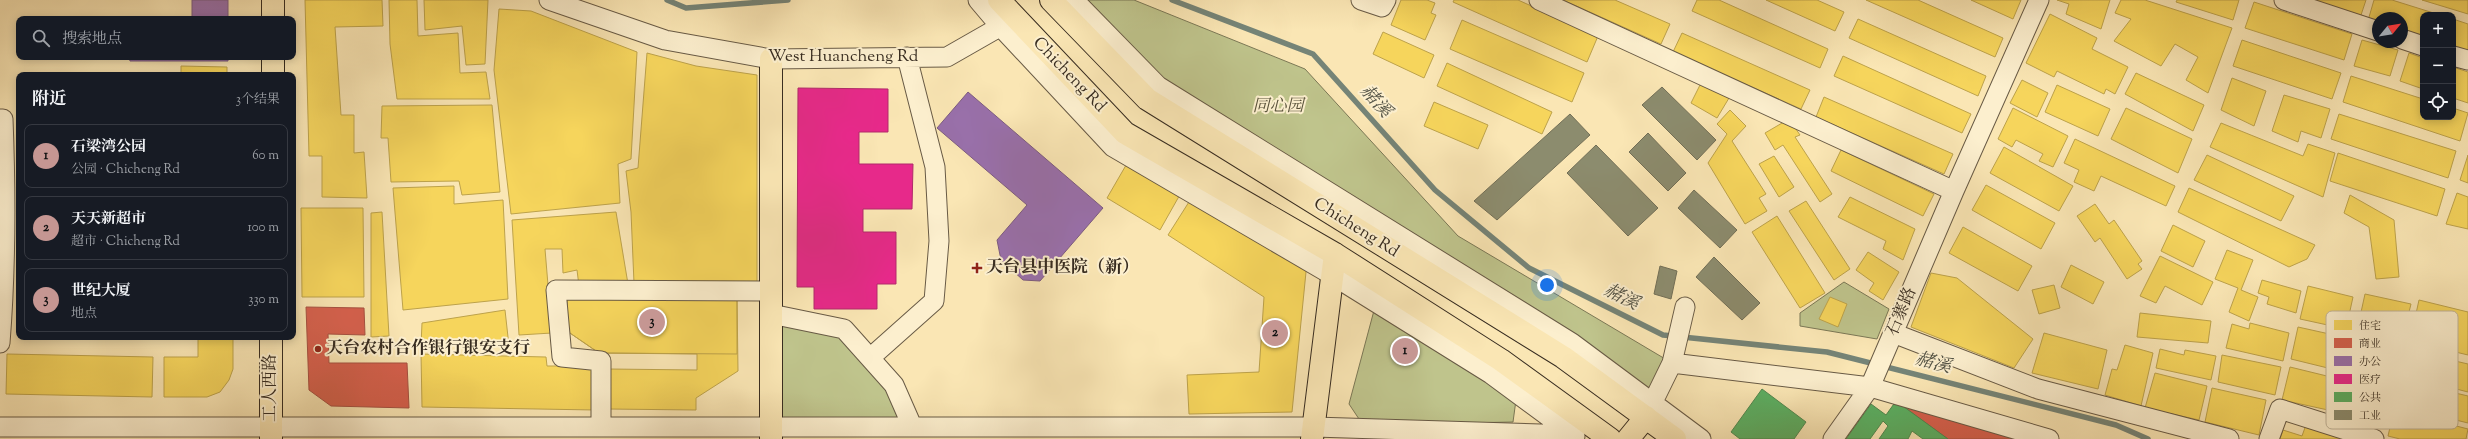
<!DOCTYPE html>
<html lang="zh">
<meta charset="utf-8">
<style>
body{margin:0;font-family:"Sorts Mill Goudy","Noto Serif SC",serif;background:#20242c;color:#f1f3f6}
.controls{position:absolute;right:12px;top:12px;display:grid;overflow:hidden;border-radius:8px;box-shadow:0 2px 10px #0003}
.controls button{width:36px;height:36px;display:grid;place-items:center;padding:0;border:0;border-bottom:1px solid #363941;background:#171b24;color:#f1f3f6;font:20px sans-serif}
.compass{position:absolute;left:2372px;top:12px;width:36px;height:36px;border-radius:50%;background:#171b24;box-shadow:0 2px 10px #0003;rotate:60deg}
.you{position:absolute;left:1547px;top:285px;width:14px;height:14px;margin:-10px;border:3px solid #fff;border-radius:50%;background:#1a73e8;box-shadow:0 0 0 6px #1a73e833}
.badge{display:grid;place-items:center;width:26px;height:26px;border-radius:50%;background:#c59692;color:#111;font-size:13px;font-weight:700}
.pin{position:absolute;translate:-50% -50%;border:2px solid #fff;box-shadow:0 1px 4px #0006}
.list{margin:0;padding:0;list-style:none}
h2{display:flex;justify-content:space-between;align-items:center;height:52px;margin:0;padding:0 16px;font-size:17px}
h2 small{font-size:13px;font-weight:400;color:#9ea1a6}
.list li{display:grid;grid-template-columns:26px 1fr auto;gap:12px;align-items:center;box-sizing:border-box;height:64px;margin:0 8px 8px;padding:0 8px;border:1px solid #363941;border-radius:8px}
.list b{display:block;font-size:15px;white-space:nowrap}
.list p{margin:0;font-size:13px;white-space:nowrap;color:#9ea1a6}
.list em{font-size:13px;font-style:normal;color:#9ea1a6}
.icon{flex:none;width:22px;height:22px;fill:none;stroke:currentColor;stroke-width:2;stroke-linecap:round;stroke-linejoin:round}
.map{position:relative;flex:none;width:2468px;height:439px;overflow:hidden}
.search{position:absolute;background:#171b24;box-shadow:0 2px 10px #0003;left:16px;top:16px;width:280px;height:44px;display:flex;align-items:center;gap:10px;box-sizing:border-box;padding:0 14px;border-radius:8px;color:#9ea1a6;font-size:15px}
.panel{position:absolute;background:#171b24;box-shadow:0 2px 10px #0003;left:16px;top:72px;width:280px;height:268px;border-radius:8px}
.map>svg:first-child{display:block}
</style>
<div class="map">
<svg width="2468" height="439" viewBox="0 0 2468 439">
<rect width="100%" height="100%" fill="#fae6b4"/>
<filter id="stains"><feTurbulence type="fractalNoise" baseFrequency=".005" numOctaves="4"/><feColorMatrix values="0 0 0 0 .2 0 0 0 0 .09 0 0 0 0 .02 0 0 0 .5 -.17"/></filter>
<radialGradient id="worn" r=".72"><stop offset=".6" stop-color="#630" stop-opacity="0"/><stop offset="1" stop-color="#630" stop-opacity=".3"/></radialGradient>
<path fill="#bfc48c" stroke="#7b7856" d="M1074 0H1134L1305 69 1458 236 1672 363 1652 402 1158 86Z
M1844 282 1889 309 1877 339 1800 326V313Z
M1376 303 1516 400 1513 422 1363 425 1349 404Z
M771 314 844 329 912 426 772 427Z"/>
<path fill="#f6d55c" stroke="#bda24a" d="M305 0H382L383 26 335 27 341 115H354V153L364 152 367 198 322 197V156H309Z
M389 0H417L418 36 458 33 460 73 486 72 490 99H397L390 44Z
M424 0H488L485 64 466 65 462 26 425 30Z
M1401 0H1427L1435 3 1431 13 1436 15 1425 40 1391 25Z
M1454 0H1518L1598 36 1587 62 1453 2Z
M1563 0H1615L1670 24 1661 44Z
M1697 0H1719L1828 49 1820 68 1692 11Z
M1766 0H1817L1844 12 1835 31Z
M1866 0H1918L2003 38 1995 57Z
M1971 0H2021L2013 19Z
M2057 0H2110L2101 29 2066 14 2069 4Z
M2121 0H2145L2232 28 2208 93 2186 80 2198 57 2175 44 2161 66 2114 41 2131 19 2115 13Z
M2177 0H2239L2233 20 2176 2Z
M2295 0H2366L2359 21Z
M2374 0H2392L2440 15H2423V41L2402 35V18H2378V27L2367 24Z
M2422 0H2468V14Z
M2254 2 2352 34 2344 60 2245 28Z
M499 9 531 11 637 52 631 159 618 164 620 203 511 214 494 70Z
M2050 14 2097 38 2092 49 2128 67 2115 94 2106 89 2104 94 2057 71 2054 77 2026 63Z
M1858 19 1986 76 1978 96 1849 38Z
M2453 19 2468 24V55L2453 51Z
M1462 20 1584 73 1572 102 1450 49Z
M1383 32 1434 55 1424 78 1373 54Z
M1682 33 1810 90 1801 109 1673 52Z
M2242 40 2341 73 2332 99 2233 66Z
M2362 40 2398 50 2390 76 2354 66Z
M647 53 696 66 757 75V284L634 283 631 212 626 171 638 168Z
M2409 53 2423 58V89L2400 81Z
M1843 56 1971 114 1962 133 1834 76Z
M1447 63 1552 112 1542 134 1437 86Z
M181 66 227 67V75H181Z
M2453 67 2468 72V103L2453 98Z
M2136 73 2204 105 2193 131 2125 94Z
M2351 76 2423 99V117H2453V108L2468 113 2460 141 2343 102Z
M2232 78 2266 91 2254 126 2221 110Z
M2022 80 2048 93 2037 117 2010 103Z
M1701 83 1729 98 1717 118 1691 103Z
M2057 85 2110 109 2098 136 2045 112Z
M2284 95 2330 109 2321 138 2301 131 2298 142 2272 131Z
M1824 97 1953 154 1944 174 1816 117Z
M1434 102 1488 125 1478 149 1424 126Z
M492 105 500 192 462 195 459 181 391 182 388 138H381L382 106Z
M2013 108 2068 136 2053 167 2039 161 2043 154 2016 140 2012 147 1998 139Z
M2126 108 2192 139 2178 173 2111 139Z
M1730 110 1746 126 1732 141 1766 194 1759 198 1767 211 1745 224 1708 163 1727 134 1717 124Z
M2339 114 2456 151 2448 178 2331 139Z
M1789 119 1800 135 1795 137 1832 194 1820 202 1783 145 1775 150 1765 133Z
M2221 123 2303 156 2308 144 2335 153 2323 197 2210 147Z
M2075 139 2175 186 2166 206 2101 176 2094 191 2074 182 2079 170 2064 163Z
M2004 147 2073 186 2059 211 1990 173Z
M1841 150 1934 194 1923 216 1831 171Z
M2338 153 2445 189 2437 216 2330 181Z
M2207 155 2294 196 2281 221 2194 180Z
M2468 155V183L2460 180Z
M1774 156 1794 187 1779 197 1759 164Z
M1129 160 1182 191 1160 230 1107 198Z
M1986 185 2055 223 2041 249 1972 210Z
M454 186V204L503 200 508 299 403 310 393 188Z
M2189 188 2315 245 2307 259 2289 267 2178 212Z
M2457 193 2468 197V229L2446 224Z
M1194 194 1307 262 1292 412 1189 414 1187 375 1259 372 1264 297 1168 235Z
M2350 195 2394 220 2399 277 2376 279 2369 227 2344 213Z
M1850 197 1915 229 1903 260 1883 249 1886 241 1838 217Z
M1806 201 1850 269 1834 280 1789 211Z
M2095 204 2109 224 2114 220 2142 261 2138 264 2142 269 2127 279 2100 238 2095 242 2077 216Z
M301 208H363L364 297H302Z
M382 212 389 336 371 337V213Z
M616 212 628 284 579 286 577 270 563 273 562 249H545L552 333 519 335 512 220Z
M1777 216 1825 293 1800 308 1752 232Z
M2173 225 2205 241 2193 267 2161 251Z
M1963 227 2032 266 2018 291 1949 253Z
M2227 250 2253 260 2241 290 2258 297 2249 321 2229 312 2238 288 2215 279Z
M1868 252 1899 272 1883 300 1869 291 1874 283 1856 270Z
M2160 256 2213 282 2202 305 2165 286 2156 303 2140 296Z
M2071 265 2104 282 2093 304 2061 287Z
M1931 273 1957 278 2033 339 2014 368 1911 327Z
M2262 280 2301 291 2296 313 2267 304 2269 297 2258 293Z
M2054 285 2060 308 2039 314 2032 290Z
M2308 286 2353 297 2346 329 2300 319Z
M2365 294 2411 304 2403 336 2358 326Z
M567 297 737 298 738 371 696 398V410L608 409 609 369 697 370V354L599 353 567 331Z
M567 297 737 298V354L599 353 567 331Z
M1830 297 1847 304 1838 327 1819 319Z
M2419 300 2468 312V355L2410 341Z
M505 310 509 346 421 345 422 323Z
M2140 313 2211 321 2208 343 2137 337Z
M2250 323 2289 333 2283 361 2226 348 2232 324 2249 329Z
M2298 327 2343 337 2336 370 2291 359Z
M2044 333 2107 350 2098 389 2032 373Z
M198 337H233V369L229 380 220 392 207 397H164V357H198Z
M2125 345 2153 353 2141 406 2105 395 2112 369 2117 370Z
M2160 349 2184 355 2185 350 2216 356 2211 380 2156 368Z
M2408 350 2468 364V392L2402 375Z
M7 354 153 357 152 397 6 394Z
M421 354 546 357 547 366H594L595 410 422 407Z
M2222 355 2281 367 2275 395 2218 382Z
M2290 367 2335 378 2328 410 2282 400Z
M2155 373 2207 386 2199 420 2145 408Z
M2401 380 2468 396V423L2395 405Z
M2212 388 2266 400 2259 435 2205 422Z
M2394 410 2468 429 2466 439H2400L2388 436Z
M2307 422 2355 439H2280L2283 430 2302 436Z"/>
<path fill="#d6604d" stroke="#a65040" d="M306 307 364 308 365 335 328 334 329 363H407L409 408 331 406 309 390Z
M1901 405 2015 439H1948Z"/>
<path fill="#9970ab" stroke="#7c5c81" d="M192 0H228V19H192Z
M129 57H228V61H130Z
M968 92 1103 208 1040 281 1023 280 1001 260 997 240 1027 205 937 128Z"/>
<path fill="#e7298a" stroke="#b22a6a" d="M798 88 888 89V132H859V164H913L912 209H863V232H896V284H877V309H814V287H797Z"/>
<path fill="#5aae61" stroke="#50874e" d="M1762 389 1806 422 1794 439H1740L1731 432Z
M1896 401 1948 439H1923L1912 431 1908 439H1879L1888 426 1883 421 1870 439H1846L1871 404 1886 415Z"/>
<path fill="#8c8c6e" stroke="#726f57" d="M1662 87 1716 140 1697 160 1642 105Z
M1570 114 1590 135 1497 220 1474 201Z
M1648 133 1686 173 1668 191 1629 152Z
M1596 145 1658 208 1628 236 1567 173Z
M1694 190 1737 230 1720 248 1678 208Z
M1714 257 1760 303 1742 320 1696 277Z
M1660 266 1677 271 1671 299 1654 294Z"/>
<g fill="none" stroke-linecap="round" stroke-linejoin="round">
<path stroke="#758477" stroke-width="5.5" d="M667 0 686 8 788 0
M1172 0 1313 54 1435 190 1529 268 1663 335 1827 352 2116 425 2148 439"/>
<defs>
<path id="minor" d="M549 0 665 40 771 59 947 57 1010 21
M978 0 1000 26 1113 147 1332 275 1491 374 1575 436
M1074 0 1158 86 1572 343 1701 439
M1361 0 1382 7 1386 0
M1539 0 1954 191
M2284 0 2378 31
M2402 39 2423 46
M2453 56 2468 60
M0 119H3C6 194 6 268 0 343
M771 314 844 329 894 385 912 426
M1893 333 2038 389 2229 439
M870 358 934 301 939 241 935 167 907 57
M1672 363 1685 307
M1647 414 1672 363 1870 387 2049 439
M0 427H1314L1573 435
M601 427V361L562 357 556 290 771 291
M1833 439 1870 387 1954 191 2039 0
M2269 439 2280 409 2374 439"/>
<path id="major" d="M999 0 1125 133 1335 254 1501 360 1610 439
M1051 0 1147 99 1563 357 1675 439
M273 19V0
M771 59V439
M273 75V57
M271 439V337
M1312 439 1335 254
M1628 439 1646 417"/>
</defs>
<use href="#minor" stroke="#685a45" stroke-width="21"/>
<use href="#major" stroke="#372c20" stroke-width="24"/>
<use href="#minor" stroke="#fcefce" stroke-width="19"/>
<use href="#major" stroke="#fae6b4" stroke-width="22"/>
</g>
<g fill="#8f2418" stroke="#fcefce" stroke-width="1.5">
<path d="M975 262h4v4h4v4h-4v4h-4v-4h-4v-4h4z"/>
<circle cx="318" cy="349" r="4"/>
</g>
<g text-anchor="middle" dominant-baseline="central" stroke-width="4" stroke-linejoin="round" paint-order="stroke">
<g font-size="17" fill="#372c20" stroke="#fcefce">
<text x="843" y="57">West Huancheng Rd</text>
<text transform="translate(1069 75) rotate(46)">Chicheng Rd</text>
<text transform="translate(1356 228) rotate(32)">Chicheng Rd</text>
<text transform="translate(1902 312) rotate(-67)">石寨路</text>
<text transform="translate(271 388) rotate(-90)">工人西路</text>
</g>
<g font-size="17" font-style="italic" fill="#59523b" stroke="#fcefce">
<text x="1278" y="107">同心园</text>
</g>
<g font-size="17" font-weight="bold" fill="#372c20" stroke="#fcefce" text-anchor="start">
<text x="986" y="268">天台县中医院（新）</text>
<text x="326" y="349">天台农村合作银行银安支行</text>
</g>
<g font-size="18" font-style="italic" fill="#515144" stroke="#fcefce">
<text transform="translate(1375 102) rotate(48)">赭溪</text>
<text transform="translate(1621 298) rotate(27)">赭溪</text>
<text transform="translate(1933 364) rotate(14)">赭溪</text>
</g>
</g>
<rect x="2326" y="311" width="132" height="118" rx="6" fill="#fcefce" stroke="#c1b49a" stroke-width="1"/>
<rect x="2334" y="320" width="18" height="10" fill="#f6d55c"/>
<rect x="2334" y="338" width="18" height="10" fill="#d6604d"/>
<rect x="2334" y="356" width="18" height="10" fill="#9970ab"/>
<rect x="2334" y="374" width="18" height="10" fill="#e7298a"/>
<rect x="2334" y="392" width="18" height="10" fill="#5aae61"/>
<rect x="2334" y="410" width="18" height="10" fill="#8c8c6e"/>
<g font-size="11" fill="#372c20">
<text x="2359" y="329">住宅</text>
<text x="2359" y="347">商业</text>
<text x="2359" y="365">办公</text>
<text x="2359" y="383">医疗</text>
<text x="2359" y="401">公共</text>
<text x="2359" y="419">工业</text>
</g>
<rect width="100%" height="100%" filter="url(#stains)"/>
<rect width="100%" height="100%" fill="url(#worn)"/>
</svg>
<div class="controls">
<button>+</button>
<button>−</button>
<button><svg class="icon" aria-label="locate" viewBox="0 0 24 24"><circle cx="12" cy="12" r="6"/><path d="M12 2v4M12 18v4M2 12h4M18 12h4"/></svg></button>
</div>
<svg class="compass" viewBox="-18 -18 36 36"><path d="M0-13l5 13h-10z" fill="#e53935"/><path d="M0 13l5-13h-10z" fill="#9ea1a6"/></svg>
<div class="you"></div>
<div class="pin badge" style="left:1405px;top:351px">1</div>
<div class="pin badge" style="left:1275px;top:333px">2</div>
<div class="pin badge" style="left:652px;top:322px">3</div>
<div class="search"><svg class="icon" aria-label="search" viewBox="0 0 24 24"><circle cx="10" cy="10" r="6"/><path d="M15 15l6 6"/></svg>搜索地点</div>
<section class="panel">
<h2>附近<small>3个结果</small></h2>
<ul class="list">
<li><span class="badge">1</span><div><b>石梁湾公园</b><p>公园 · Chicheng Rd</p></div><em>60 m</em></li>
<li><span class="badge">2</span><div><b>天天新超市</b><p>超市 · Chicheng Rd</p></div><em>100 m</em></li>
<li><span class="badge">3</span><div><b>世纪大厦</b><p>地点</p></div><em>330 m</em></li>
</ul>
</section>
</div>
